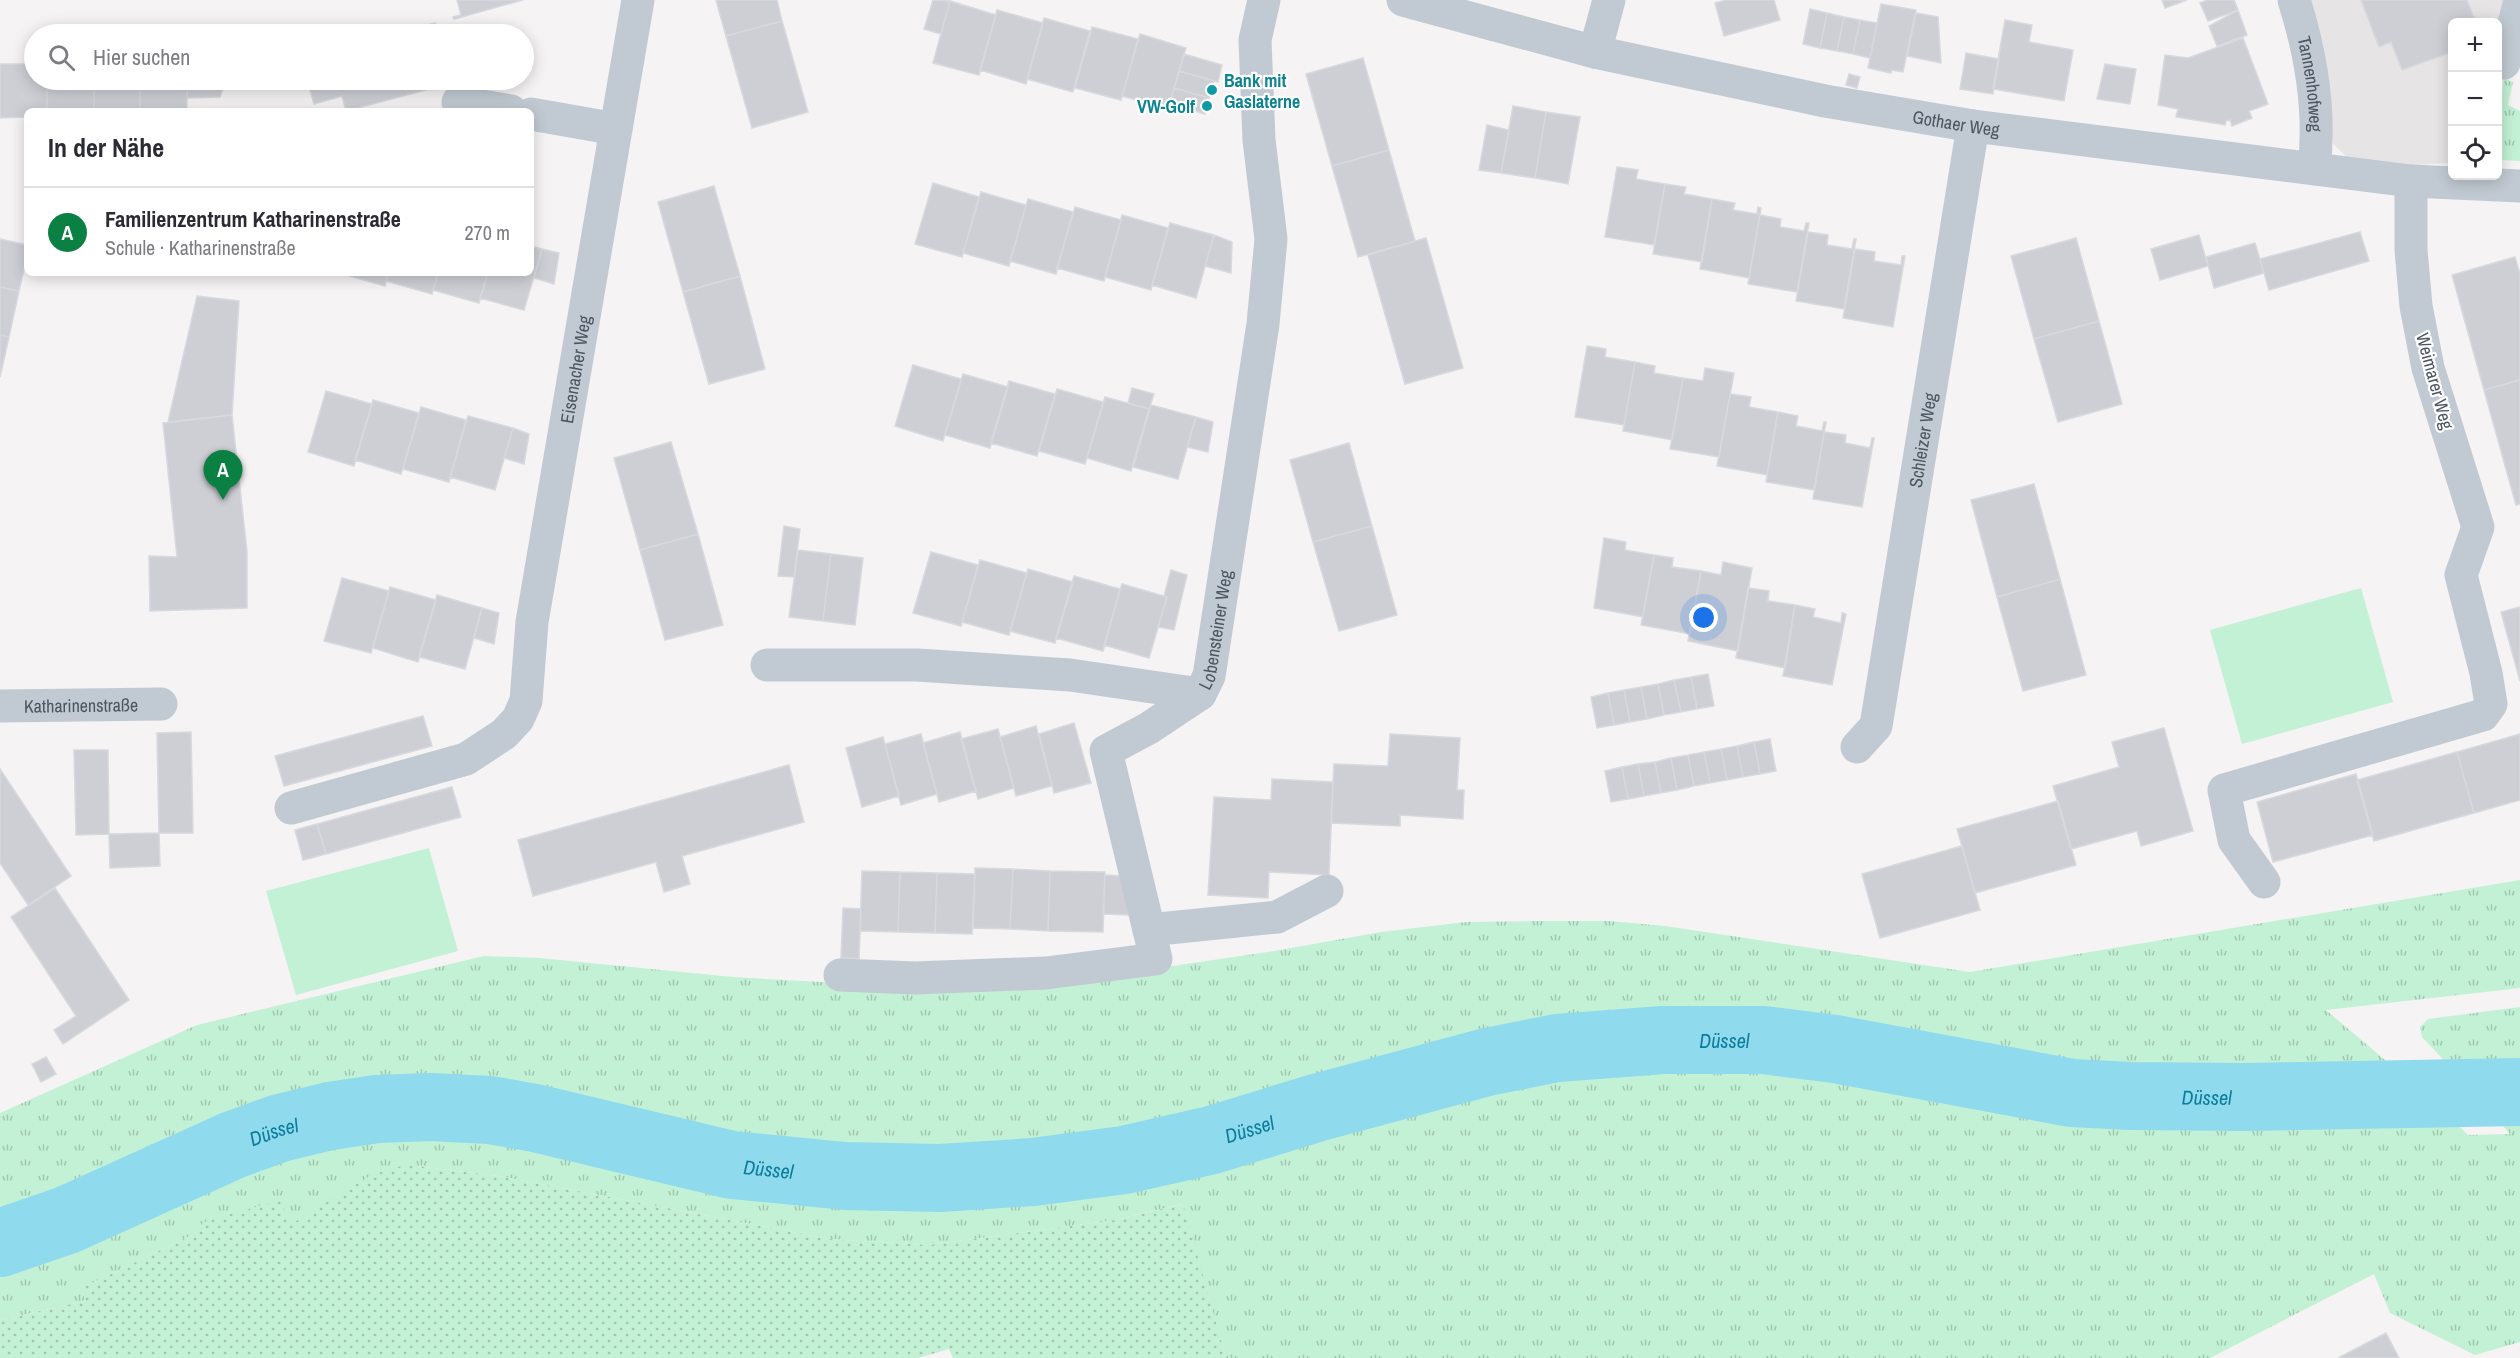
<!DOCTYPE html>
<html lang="de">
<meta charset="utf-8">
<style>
body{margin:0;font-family:"Archivo Narrow",sans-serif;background:#f7f7f7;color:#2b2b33}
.controls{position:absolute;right:18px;top:18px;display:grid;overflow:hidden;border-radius:9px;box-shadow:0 3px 15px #0003}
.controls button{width:54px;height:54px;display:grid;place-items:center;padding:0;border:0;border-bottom:2px solid #e1e1e2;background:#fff;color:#2b2b33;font:30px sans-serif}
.you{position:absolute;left:1704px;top:618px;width:21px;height:21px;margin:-15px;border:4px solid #fff;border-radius:50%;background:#1a73e8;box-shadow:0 0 0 9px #1a73e833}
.badge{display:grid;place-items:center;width:39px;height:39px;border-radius:50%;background:#0b8043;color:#fff;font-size:20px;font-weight:700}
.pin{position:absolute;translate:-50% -50px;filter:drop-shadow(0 2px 3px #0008)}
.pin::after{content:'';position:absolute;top:32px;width:21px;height:18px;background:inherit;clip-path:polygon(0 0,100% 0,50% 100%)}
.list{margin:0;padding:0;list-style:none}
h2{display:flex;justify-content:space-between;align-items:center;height:78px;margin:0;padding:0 24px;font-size:26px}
h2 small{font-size:20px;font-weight:400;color:#7c7c81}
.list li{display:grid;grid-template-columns:39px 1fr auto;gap:18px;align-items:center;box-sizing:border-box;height:90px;padding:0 24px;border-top:2px solid #e1e1e2}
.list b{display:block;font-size:22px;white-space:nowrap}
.list p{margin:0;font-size:20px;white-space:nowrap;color:#7c7c81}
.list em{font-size:20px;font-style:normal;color:#7c7c81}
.icon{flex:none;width:33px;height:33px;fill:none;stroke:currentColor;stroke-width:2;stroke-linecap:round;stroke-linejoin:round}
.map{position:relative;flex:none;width:2520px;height:1358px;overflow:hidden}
.search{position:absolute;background:#fff;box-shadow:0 3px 15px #0003;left:24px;top:24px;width:510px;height:66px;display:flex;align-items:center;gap:15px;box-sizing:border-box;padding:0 21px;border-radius:33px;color:#7c7c81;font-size:22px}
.panel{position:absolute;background:#fff;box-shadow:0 3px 15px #0003;left:24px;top:108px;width:510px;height:168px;border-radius:9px}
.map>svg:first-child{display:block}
</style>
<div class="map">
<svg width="2520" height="1358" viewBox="0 0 2520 1358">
<defs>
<pattern id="grass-tufts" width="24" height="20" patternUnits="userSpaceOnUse" patternTransform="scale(1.5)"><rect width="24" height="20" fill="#c3f1d5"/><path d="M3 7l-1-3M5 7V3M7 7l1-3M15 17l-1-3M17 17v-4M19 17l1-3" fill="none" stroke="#a0c6b0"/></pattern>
<pattern id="garden-dots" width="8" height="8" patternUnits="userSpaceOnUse" patternTransform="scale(1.5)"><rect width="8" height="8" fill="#c3f1d5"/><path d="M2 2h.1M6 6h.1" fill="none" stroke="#a0c6b0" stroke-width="1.8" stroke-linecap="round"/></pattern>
</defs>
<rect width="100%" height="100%" fill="#f5f3f3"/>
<path fill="#e6e4e5" d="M2305 0H2505L2498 22H2452V163L2359 168 2333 144 2310 13Z"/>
<path fill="url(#grass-tufts)" d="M2504 69 2509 81 2513 82 2508 105 2520 111V161L2498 160C2498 129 2502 99 2504 69Z
M2520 880V988L2326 1010 2405 1077 2101 1079 1795 1038 1690 1035 1549 1044 1357 1090 1191 1140 1104 1159 977 1172 829 1169 704 1154 491 1105H368L265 1126 63 1217 0 1240V1113L197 1025 484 956 539 958 733 977 840 983 1097 977 1268 952 1381 932 1466 922 1541 921H1609L1665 926 1970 972Z
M2520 1007V1073H2456L2422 1037 2420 1027 2428 1019Z
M1661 1043 1802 1051 2079 1098 2442 1110 2468 1135 2510 1134 2486 1106 2520 1105V1342L2475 1355 2390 1313 2374 1274 2210 1358H1226L1182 1204 1115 1220 928 1245 829 1239 499 1176 415 1166 328 1203 289 1226 199 1228 194 1234 82 1288 85 1301 0 1320V1247L68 1225 281 1131 378 1112 485 1113 726 1167 843 1183 1032 1176 1155 1159 1434 1080 1558 1055Z"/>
<path fill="#c3f1d5" d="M2361 588 2393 702 2242 744 2210 630Z
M429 848 458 951 296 995 266 891Z"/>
<path fill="url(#garden-dots)" d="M415 1166 499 1176 829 1239 928 1245 1115 1220 1183 1204 1226 1358H953L949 1349 918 1358H0V1320L85 1301 82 1288 194 1234 203 1223 212 1219 281 1200 290 1225 366 1178 393 1167Z"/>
<path fill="#90daee" d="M2479 1072 2520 1073V1105L2486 1106 2456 1073Z"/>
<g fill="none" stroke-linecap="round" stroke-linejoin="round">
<path stroke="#90daee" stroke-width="68" id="s1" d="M0 1243 67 1220 233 1145 280 1128 330 1116 377 1109 430 1107 490 1110 535 1118 732 1165 845 1176 940 1178 1033 1172 1124 1160 1212 1140 1316 1108 1487 1062 1557 1048 1663 1040H1763L1835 1049 2072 1093 2130 1096 2243 1097 2520 1092"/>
</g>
<path fill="#cdcfd5" stroke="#d7d9de" stroke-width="1.5" d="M457 0H523L454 19 453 17 461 15Z
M716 0H777L782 21 726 36Z
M933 0 950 1 941 34 924 29Z
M1726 0H1774L1780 20 1724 36 1715 3Z
M2162 0H2187L2165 8Z
M2207 0H2234L2238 10 2208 21 2200 3Z
M2361 0H2467L2476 22H2452V52L2402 70 2391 42 2379 47Z
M950 1 996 15 979 75 933 63Z
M1881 4 1916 10 1903 72 1891 70V73L1868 68Z
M1810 9 1827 13 1820 48 1803 44Z
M997 10 1043 23 1026 84 980 70Z
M2238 10 2247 35 2217 46 2209 26Z
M1827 13 1844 17 1837 51 1820 48Z
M1916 13 1938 17 1941 63 1907 56Z
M1844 17 1860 20 1853 54 1837 51Z
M1044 18 1090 31 1073 92 1027 79Z
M1860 20 1877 23 1870 58 1853 54Z
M2005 20 2032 25 2029 42 2073 50 2064 101 1993 89Z
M782 21 808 112 752 128 726 36Z
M435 23 439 34H396Z
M1092 27 1138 39 1121 100 1075 88Z
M1140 34 1186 48 1168 109 1122 96Z
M2243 38 2268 104 2249 111 2252 118 2232 126 2230 120 2226 121 2225 125 2176 117 2178 109 2158 105 2165 55 2188 58Z
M1966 53 1999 59 1993 94 1960 89Z
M1184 54 1222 65 1218 82 1179 71Z
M1363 58 1389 150 1332 166 1306 74Z
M0 64H34V80H47V111H27V117L0 118Z
M2105 64 2136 69 2130 104 2097 99Z
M1179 71 1214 81 1209 98 1174 88Z
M1849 74 1860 77 1857 88 1846 85Z
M47 80H94V111H47Z
M94 80H140V111H94Z
M140 80H187V111H140Z
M187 80H226L220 97 187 98Z
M307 80H451L452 83 346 111 342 96 314 104Z
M1174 88 1209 98 1205 114 1170 104Z
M1513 106 1546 112 1535 178 1501 173Z
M1546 112 1580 117 1568 184 1535 178Z
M1487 125 1509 130 1501 173 1479 170Z
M1389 150 1415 241 1358 257 1332 166Z
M1617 167 1638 170 1636 179 1665 184 1654 245 1605 237Z
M933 183 979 197 962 257 915 244Z
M1665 184 1686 187 1684 194 1712 199 1702 262 1653 254Z
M714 186 740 276 683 292 658 202Z
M981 192 1026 205 1009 266 963 253Z
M1028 199 1073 212 1056 274 1010 261Z
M1712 199 1735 203 1733 210 1757 214 1758 207 1761 208 1749 278 1700 269Z
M1075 207 1121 220 1104 281 1057 268Z
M1122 215 1168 228 1151 290 1105 277Z
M1760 215 1781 219 1780 227 1804 231 1806 223H1809L1797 292 1748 284Z
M1170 223 1214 235 1196 298 1152 285Z
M1808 232 1828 235 1827 245 1852 249 1854 239H1856L1844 309 1796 301Z
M2360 232 2369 261 2269 290 2260 259Z
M1214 235 1232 242 1231 273 1205 266Z
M2199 235 2208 266 2160 280 2151 249Z
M1426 238 1463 368 1405 384 1368 255Z
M2076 238 2099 321 2034 339 2011 256Z
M0 239 27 245V257L19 291 0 287Z
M2255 243 2264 273 2214 288 2206 257Z
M531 246 542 249 524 310 480 298 488 273H531Z
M542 249 559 253 554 284 534 278Z
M1855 249 1875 252 1874 261 1901 265 1902 256H1905L1893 327 1843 318Z
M2515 257 2520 274V380L2484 390 2452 275Z
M339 273H388L385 286Z
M388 273H438L432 294 386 281Z
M438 273H488L479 303 433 290Z
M740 276 765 369 709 384 683 292Z
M0 287 19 291 9 337 0 335Z
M197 296 239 301 232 415 168 422Z
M2099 321 2122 404 2058 422 2034 339Z
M0 335 9 337 0 377Z
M1587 346 1606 349 1605 357 1635 362 1624 425 1575 417Z
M1635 362 1655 366 1654 373 1683 378 1672 440 1623 431Z
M913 365 961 379 943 441 895 426Z
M1705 368 1734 373 1719 457 1670 449 1683 378 1703 381Z
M963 374 1008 387 990 448 945 435Z
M2520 380V504L2516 505 2484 390Z
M1009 381 1055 394 1037 456 991 443Z
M1132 388 1154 394 1149 409 1128 403Z
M1057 389 1103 402 1085 464 1039 451Z
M326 391 372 404 354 466 308 452Z
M1730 394 1751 397 1749 407 1778 412 1767 475 1717 466Z
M1105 397 1149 409 1131 471 1087 458Z
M373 400 419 413 401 474 355 460Z
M1151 405 1196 417 1178 479 1133 467Z
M421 407 466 420 449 482 403 469Z
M1778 412 1798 416 1796 426 1822 431 1824 422H1826L1814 490 1766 482Z
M232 415 247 552V608L150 611 149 556 177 557 163 423Z
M468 416 513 428 495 490 450 477Z
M1196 417 1213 422 1208 452 1187 447Z
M513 428 529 434 524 464 504 458Z
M1824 432 1846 435 1845 443 1870 448 1872 438H1874L1862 507 1813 499Z
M671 442 698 534 640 550 614 458Z
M1349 443 1372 526 1313 542 1290 460Z
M2034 484 2060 579 1997 597 1971 500Z
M784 526 800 529 794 577 778 576Z
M1372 526 1397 615 1339 631 1313 542Z
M698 534 723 625 665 640 640 550Z
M1604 538 1626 542 1625 550 1654 555 1643 617 1594 608Z
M798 550 831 554 823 621 789 617Z
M931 552 978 565 961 626 913 613Z
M831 554 863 558 855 625 823 621Z
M1654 555 1673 558 1672 567 1701 571 1690 634 1641 625Z
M980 560 1027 573 1009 635 962 622Z
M1723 562 1752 568 1738 651 1688 641 1701 571 1721 575Z
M1028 569 1073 582 1055 643 1010 631Z
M1171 570 1187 575 1174 630 1158 627 1167 597 1164 596Z
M1074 576 1120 589 1103 651 1056 638Z
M342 578 389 591 371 653 324 641Z
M2060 579 2086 675 2023 691 1997 597Z
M1122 584 1167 597 1149 658 1104 645Z
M390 587 436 600 418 662 373 648Z
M1748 588 1769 591 1768 601 1795 605 1785 668 1736 658Z
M437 595 482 608 465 669 419 657Z
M1795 605 1815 609 1813 617 1841 623 1842 613 1846 614 1832 685 1783 676Z
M2520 607V681L2501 612Z
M482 608 499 613 494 644 474 638Z
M1708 674 1714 706 1697 709 1691 677Z
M1691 677 1697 709 1681 712 1674 680Z
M1674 680 1681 712 1664 715 1658 684Z
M1658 684 1664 715 1647 719 1641 687Z
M1641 687 1647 719 1630 722 1624 690Z
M1624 690 1630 722 1614 725 1608 693Z
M1608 693 1614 725 1597 728 1591 697Z
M423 716 432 746 284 786 275 756Z
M1074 723 1091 783 1054 793 1039 734Z
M1036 726 1052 786 1016 796 1000 737Z
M2164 728 2193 831 2141 846 2137 831 2071 849 2053 786 2119 767 2112 742Z
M998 729 1014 788 978 799 961 739Z
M191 732 193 833H159L157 733Z
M960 732 976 791 939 802 923 743Z
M921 734 937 794 901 805 885 744Z
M1390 734 1460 738 1457 790H1464L1463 819 1400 815V826L1331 823 1334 764 1388 766Z
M2520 734V800L2474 813 2457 752Z
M883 737 899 796 862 807 846 748Z
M1770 739 1776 771 1760 774 1754 742Z
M1754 742 1760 774 1743 777 1737 746Z
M1737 746 1743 777 1727 780 1721 749Z
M1721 749 1727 780 1710 783 1704 752Z
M74 750H108L109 834 76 835Z
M1704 752 1710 783 1694 786 1688 755Z
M2457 752 2474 813 2374 841 2357 780Z
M1688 755 1694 786 1677 790 1671 758Z
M1671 758 1677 790 1661 793 1655 762Z
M1655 762 1661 793 1644 796 1638 764Z
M1638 764 1644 796 1628 799 1622 767Z
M789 765 804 822 682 856 690 884 664 892 656 862 533 896 518 840Z
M1622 767 1628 799 1611 802 1605 771Z
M0 769 71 876 28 905 0 863Z
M2356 774 2373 835 2273 862 2257 802Z
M1272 779 1333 782 1329 875 1269 872 1268 898 1208 895 1214 797 1271 800Z
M452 787 461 817 326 854 317 824Z
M2058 801 2076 865 1975 893 1957 829Z
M317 824 326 854 303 860 295 830Z
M159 833 160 866 110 868 109 834Z
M1962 846 1980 910 1880 938 1862 874Z
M975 868 1013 869 1010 929 973 928Z
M1013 869 1050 871 1048 931 1010 929Z
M862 871 900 872 898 932 860 931Z
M1050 871 1105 872 1103 932 1048 931Z
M900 872 937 873 935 933 898 932Z
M937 873 975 874 972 934 935 933Z
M1105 875 1123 876 1131 915 1103 914Z
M55 888 129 1000 63 1044 54 1030 76 1016 11 917Z
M843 908 861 909 859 959 841 958Z
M46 1057 56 1074 41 1082 32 1064Z
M2386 1333 2399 1358H2338Z"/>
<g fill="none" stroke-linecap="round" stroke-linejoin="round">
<g stroke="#c1cad2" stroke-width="33">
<path id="s2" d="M1403 0 1595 52 1825 101 1973 126 2411 181 2520 186"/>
<path id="s3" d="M2294 0C2311 54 2321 111 2314 168"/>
<path d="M1595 52 1609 0"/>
<path d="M2504 63 2520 0"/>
<path d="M458 102 511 111"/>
<path d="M531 114 616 129"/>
<path d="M767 665H917L1070 675 1200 694"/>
<path id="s4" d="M0 706 161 704"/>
<path id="s5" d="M1857 747 1876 726 1973 126"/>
<path id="s6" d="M291 808 466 759 504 734 518 719 526 701 532 622 638 0"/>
<path d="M2264 882 2234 840 2224 790 2483 715 2491 704 2486 673 2461 575 2478 527 2428 368 2416 306 2411 250V181"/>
<path d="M1149 930 1277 917 1327 891"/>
<path id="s7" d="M840 975 915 978 1046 973 1156 959 1106 751 1149 728 1200 694 1209 676 1263 324 1271 239 1259 140 1255 40 1264 0"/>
</g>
</g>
<g fill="#0f9aa8" stroke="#fff" stroke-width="2">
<circle cx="1212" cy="90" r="6"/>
<circle cx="1207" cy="106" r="6"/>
</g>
<g text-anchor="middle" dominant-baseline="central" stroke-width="4.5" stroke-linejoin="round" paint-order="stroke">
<g font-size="18" font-weight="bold" fill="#0d838f" stroke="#fff" text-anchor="start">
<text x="1224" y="80">Bank mit<tspan x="1224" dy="21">Gaslaterne</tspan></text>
<text x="1195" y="106" text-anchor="end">VW-Golf</text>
</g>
<g font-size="18" fill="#4a5661" stroke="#fff">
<text stroke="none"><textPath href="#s3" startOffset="86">Tannenhofweg</textPath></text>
<text stroke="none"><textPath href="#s2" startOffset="567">Gothaer Weg</textPath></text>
<text stroke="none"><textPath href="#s6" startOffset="603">Eisenacher Weg</textPath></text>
<text transform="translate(2435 381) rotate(75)">Weimarer Weg</text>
<text stroke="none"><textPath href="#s5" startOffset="318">Schleizer Weg</textPath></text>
<text stroke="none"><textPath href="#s7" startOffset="708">Lobensteiner Weg</textPath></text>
<text stroke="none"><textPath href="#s4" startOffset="81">Katharinenstraße</textPath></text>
</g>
<g font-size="20" font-style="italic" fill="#0c7c9b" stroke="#fff">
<text stroke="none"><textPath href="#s1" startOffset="1772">Düssel</textPath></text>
<text stroke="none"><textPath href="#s1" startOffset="2259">Düssel</textPath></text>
<text stroke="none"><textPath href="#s1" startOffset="1286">Düssel</textPath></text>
<text stroke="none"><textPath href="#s1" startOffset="296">Düssel</textPath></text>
<text stroke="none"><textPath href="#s1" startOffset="800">Düssel</textPath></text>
</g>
</g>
</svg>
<div class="controls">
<button>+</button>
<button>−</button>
<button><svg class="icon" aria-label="locate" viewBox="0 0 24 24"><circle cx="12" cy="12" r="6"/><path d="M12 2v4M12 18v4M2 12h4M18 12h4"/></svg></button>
</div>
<div class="you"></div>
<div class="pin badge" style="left:223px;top:500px">A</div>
<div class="search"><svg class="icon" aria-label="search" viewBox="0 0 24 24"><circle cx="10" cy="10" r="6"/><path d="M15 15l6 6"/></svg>Hier suchen</div>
<section class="panel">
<h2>In der Nähe<small></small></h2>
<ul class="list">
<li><span class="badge">A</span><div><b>Familienzentrum Katharinenstraße</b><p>Schule · Katharinenstraße</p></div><em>270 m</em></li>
</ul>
</section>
</div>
